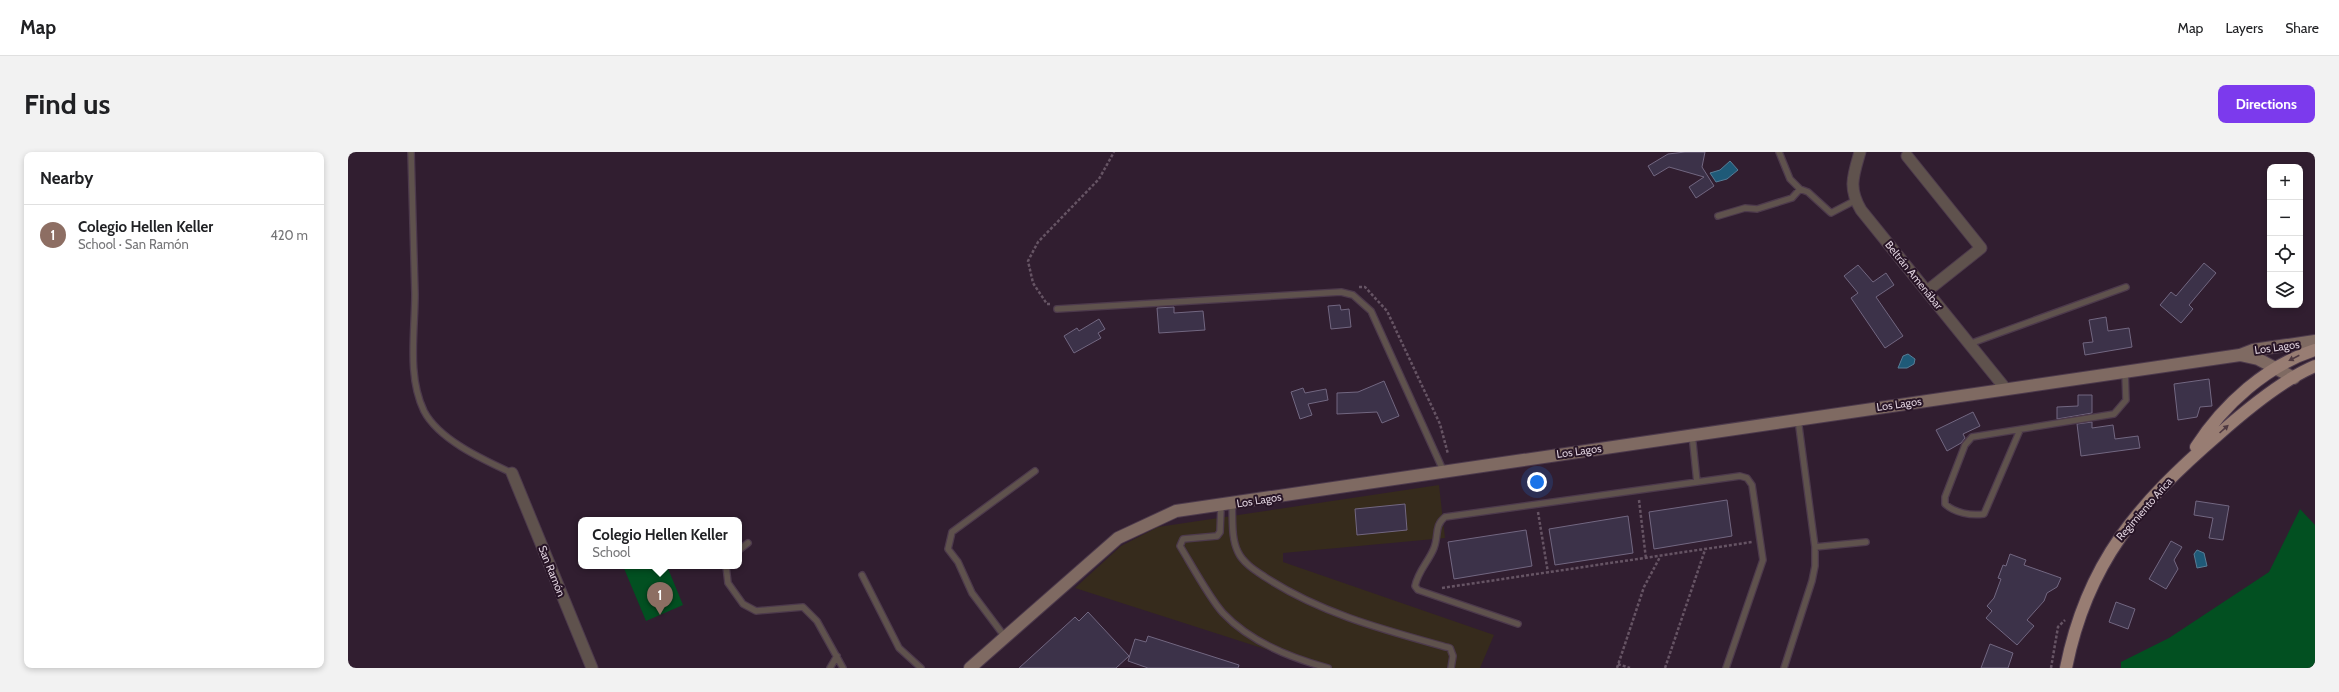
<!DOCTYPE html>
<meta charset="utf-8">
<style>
body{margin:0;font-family:Cabin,sans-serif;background:#f2f2f2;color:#202124}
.controls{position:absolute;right:12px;top:12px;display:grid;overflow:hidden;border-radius:8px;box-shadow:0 2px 6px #0003}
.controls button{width:36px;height:36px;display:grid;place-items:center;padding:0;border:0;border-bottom:1px solid #e0e0e0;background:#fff;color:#202124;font:20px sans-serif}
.you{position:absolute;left:1189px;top:330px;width:14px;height:14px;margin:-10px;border:3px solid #fff;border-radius:50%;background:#1a73e8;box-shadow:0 0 0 6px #1a73e833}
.badge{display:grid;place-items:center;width:26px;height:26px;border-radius:50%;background:#7c3aed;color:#fff;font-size:13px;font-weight:700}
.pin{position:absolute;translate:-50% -33px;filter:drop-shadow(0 1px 2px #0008)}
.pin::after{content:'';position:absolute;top:21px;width:14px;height:12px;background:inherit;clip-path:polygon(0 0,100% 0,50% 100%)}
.popup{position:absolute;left:230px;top:365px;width:164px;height:52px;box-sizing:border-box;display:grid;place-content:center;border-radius:8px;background:#fff;filter:drop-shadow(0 1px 3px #0005);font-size:13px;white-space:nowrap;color:#757577}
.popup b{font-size:15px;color:#202124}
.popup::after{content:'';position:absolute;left:50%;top:100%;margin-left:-8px;border:8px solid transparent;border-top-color:#fff}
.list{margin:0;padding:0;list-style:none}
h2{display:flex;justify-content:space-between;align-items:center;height:52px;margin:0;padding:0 16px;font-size:17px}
h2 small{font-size:13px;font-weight:400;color:#757577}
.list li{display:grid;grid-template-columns:26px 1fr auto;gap:12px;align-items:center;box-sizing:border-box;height:60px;padding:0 16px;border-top:1px solid #e0e0e0}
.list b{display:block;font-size:15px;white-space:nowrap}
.list p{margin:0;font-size:13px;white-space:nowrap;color:#757577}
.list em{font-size:13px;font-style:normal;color:#757577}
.icon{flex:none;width:22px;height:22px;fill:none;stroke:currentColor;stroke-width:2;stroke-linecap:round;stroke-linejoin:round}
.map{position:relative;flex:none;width:1967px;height:516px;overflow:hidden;border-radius:8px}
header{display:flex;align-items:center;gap:24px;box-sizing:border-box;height:56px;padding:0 20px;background:#fff;border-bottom:1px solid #e0e0e0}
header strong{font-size:19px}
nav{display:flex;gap:22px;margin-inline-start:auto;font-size:14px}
.intro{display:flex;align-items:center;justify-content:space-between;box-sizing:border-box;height:96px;padding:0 24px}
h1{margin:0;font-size:28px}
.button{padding:10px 18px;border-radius:8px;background:#7c3aed;color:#fff;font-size:14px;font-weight:700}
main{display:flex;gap:24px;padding:0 24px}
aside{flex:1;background:#fff;border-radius:8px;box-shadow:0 2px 6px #0003}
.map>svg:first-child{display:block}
</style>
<header>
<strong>Map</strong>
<nav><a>Map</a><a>Layers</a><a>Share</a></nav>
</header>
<div class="intro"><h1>Find us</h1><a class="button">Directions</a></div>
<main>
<aside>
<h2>Nearby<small></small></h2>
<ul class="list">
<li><span class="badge" style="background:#8d6e63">1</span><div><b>Colegio Hellen Keller</b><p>School · San Ramón</p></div><em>420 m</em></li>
</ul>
</aside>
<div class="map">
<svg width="1967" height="516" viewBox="0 0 1967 516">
<rect width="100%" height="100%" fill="#311e30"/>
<path fill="#362b1c" d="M1091 333 1097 386 935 401V410L1146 483 1132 516H976L727 436 773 394 810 375Z"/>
<path fill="#025021" d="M1952 357 1967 373V516H1773V510L1821 486 1921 420Z
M275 414H319L335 453 298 469Z"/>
<path fill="#1f5a78" stroke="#587d96" d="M1382 9 1390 18 1379 27 1368 30 1362 21 1372 18Z
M1560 202 1567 207 1566 212 1559 216H1550L1555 204Z
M1849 398 1856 401 1859 414 1849 416 1846 402Z"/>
<path fill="#3c3249" stroke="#726781" d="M1337 0H1357L1354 15 1366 34 1348 46 1341 35 1356 25 1321 15 1306 24 1300 14 1320 2Z
M1856 111 1868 121 1841 153 1845 157 1833 171 1812 153 1823 140 1828 144Z
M1510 113 1525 130 1538 121 1546 133 1528 145 1555 184 1537 196 1503 146 1510 141 1496 124Z
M992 153 993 158 1001 157 1003 175 983 177 980 154Z
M826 155V161L855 159 857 178 811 181 809 156Z
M1758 165 1760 179 1781 176 1784 195 1737 203 1735 191 1745 190 1741 168Z
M751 167 757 177 750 181 753 186 726 201 716 184 729 176 731 179Z
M1861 227 1864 254 1852 255 1849 265 1830 268 1826 232Z
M1036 229 1051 264 1034 271 1029 260 989 262V241L1010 240Z
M955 236 957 241 978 237 980 248 960 252 964 263 952 267 943 240Z
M1730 243H1744V261L1709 267V255L1730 254Z
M1625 260 1632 274 1615 282 1617 286 1613 291 1599 299 1588 278Z
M1744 270V276L1765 273 1767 287 1790 284 1792 296 1733 304 1729 272Z
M1379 348 1384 384 1306 397 1301 360Z
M1848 349 1881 354 1875 388 1861 386 1865 366 1846 363Z
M1057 352 1059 378 1009 383 1007 357Z
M1280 364 1285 401 1207 413 1201 377Z
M1178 378 1184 414 1106 427 1100 390Z
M1823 389 1834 395 1826 408 1830 417 1818 437 1801 427Z
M1662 402 1678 408 1676 413 1713 426 1709 435 1699 441 1696 449 1679 468 1686 474 1669 493 1638 466 1644 459 1639 454 1646 446 1653 427 1650 426 1655 413 1658 414Z
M1768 450 1787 457 1780 477 1761 470Z
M740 460 781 504 768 516H671L727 465 731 469Z
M800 484 891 513 890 516H800L780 509 787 487 798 490Z
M1642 492 1665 501 1660 516H1633Z"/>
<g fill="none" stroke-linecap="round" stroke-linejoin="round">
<defs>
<path id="lane" d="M63 0C64 47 66 95 67 142 67 180 59 224 76 259 91 288 136 308 164 321
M1431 0 1442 27 1452 37 1460 40 1483 61 1508 48
M1370 64 1397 56 1409 57 1444 46 1452 37
M709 157 993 140 1005 143 1023 159 1095 318
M1621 192 1778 135
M1672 278 1636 362C1623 364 1607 361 1597 352V345L1617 293 1624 285 1766 262 1778 248 1777 219
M1344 282 1349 330
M884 352C885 368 883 386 890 400 895 411 908 419 917 425 974 462 1037 478 1102 496L1105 504 1103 516
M873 354 872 380 869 384 835 387 832 394C843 412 862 447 875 461 902 490 943 506 980 516
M1467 395 1518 390
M391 398 400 391
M378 414 380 431 395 452 408 459 455 455 469 469 495 516
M514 423 551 496 573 516
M1170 472 1070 438 1067 434C1070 419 1081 409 1086 396 1091 383 1086 374 1097 365L1392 324 1399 326 1404 333 1415 408 1378 516
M657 485 624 441 610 410 600 397 604 380 687 319
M482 516 489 504
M1436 516 1464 429 1467 414V395L1450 267"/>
<path id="street" d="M1512 0C1505 24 1500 36 1513 58L1657 236
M1559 4 1633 96 1579 139
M164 321 244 516"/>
<path id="secondary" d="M1892 203 1910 207 1946 226
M622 516 770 386 828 359 1892 203 1905 198 1967 189"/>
<path id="primary" d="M1848 295C1875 253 1919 213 1967 198
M1718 516C1739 410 1791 351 1871 282 1898 258 1934 228 1967 214"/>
</defs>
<use href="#lane" stroke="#4d3a4c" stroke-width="8"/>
<use href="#street" stroke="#4d3a4c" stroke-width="13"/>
<use href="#secondary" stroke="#4d3a4c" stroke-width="14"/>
<use href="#primary" stroke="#4d3a4c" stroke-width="14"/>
<path stroke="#665464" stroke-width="2.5" stroke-dasharray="3 2" stroke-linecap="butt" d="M1011 135H1017L1039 159 1092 272 1100 302
M702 152H699L685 131 680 109 690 90 751 27 766 0
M1291 348 1298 407
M1190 360 1200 421
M1094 436 1404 390
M1270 512 1282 516
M1269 516 1296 435 1312 405
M1317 516 1357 398
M1703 516 1710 475 1717 468"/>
<use href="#lane" stroke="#5f524d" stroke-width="5.5"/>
<use href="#street" stroke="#5f524d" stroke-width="11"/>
<use href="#secondary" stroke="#7f6a62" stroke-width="12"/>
<use href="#primary" stroke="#987d73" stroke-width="12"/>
</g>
<defs><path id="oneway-solid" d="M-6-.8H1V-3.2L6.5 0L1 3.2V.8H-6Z"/></defs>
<g fill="#4f3941">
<use href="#oneway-solid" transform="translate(1946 206) rotate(153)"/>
<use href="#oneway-solid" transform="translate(1876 277) rotate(-42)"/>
</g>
<g text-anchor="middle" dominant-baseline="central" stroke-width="4" stroke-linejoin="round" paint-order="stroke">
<g font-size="11" fill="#ded0dc" stroke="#271426">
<text transform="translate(1566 123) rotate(51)">Beltrán Amenábar</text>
<text transform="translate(1929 195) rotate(-8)">Los Lagos</text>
<text transform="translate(1551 252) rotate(-8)">Los Lagos</text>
<text transform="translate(1231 299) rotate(-8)">Los Lagos</text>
<text transform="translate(911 348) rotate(-9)">Los Lagos</text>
<text transform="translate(1796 357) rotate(-49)">Regimiento Arica</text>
<text transform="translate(204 419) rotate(68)">San Ramón</text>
</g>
</g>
</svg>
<div class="controls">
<button>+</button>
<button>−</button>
<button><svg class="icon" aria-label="locate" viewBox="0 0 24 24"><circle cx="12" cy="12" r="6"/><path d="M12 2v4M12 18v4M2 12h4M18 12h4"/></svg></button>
<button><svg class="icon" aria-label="layers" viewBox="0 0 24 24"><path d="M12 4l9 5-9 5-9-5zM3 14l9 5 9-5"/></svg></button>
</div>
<div class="you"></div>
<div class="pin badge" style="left:312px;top:463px;background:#8d6e63">1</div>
<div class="popup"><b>Colegio Hellen Keller</b>School</div>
</div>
</main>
